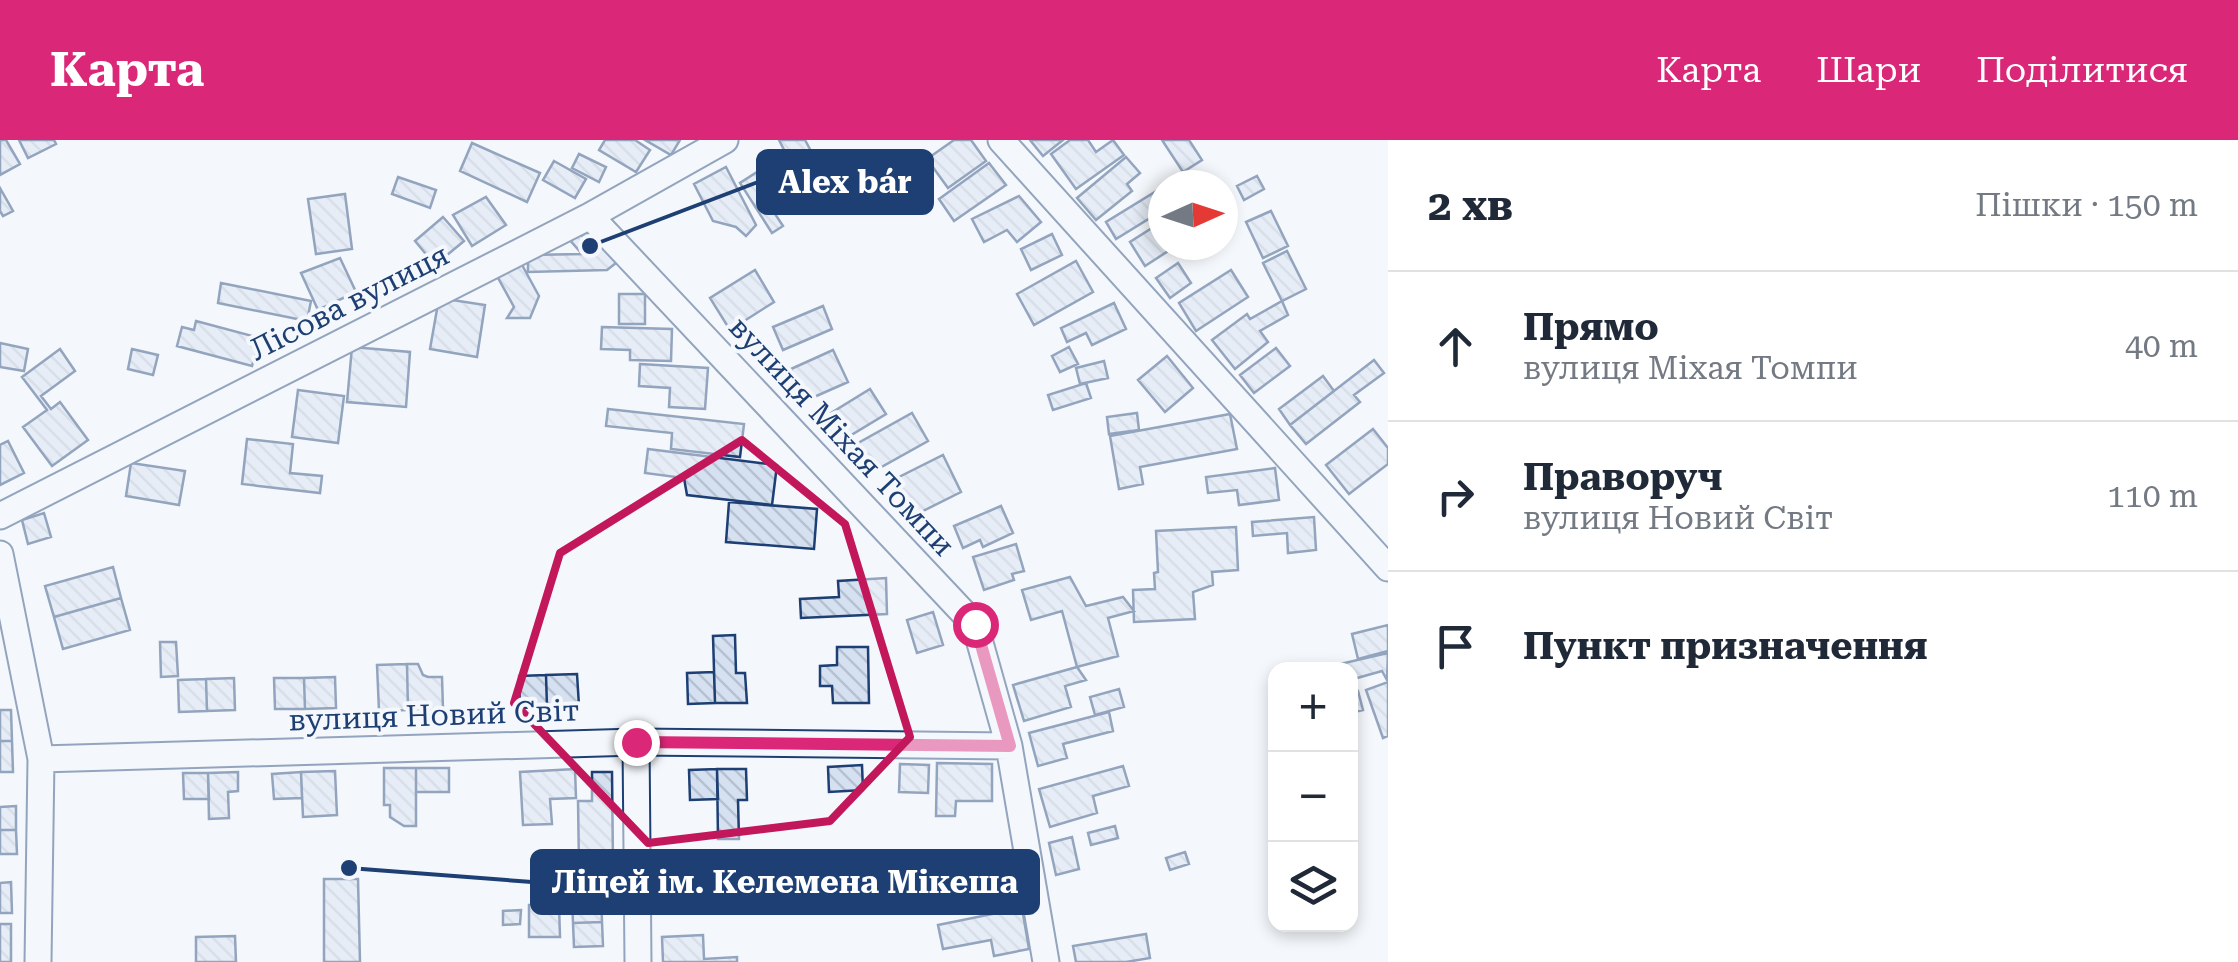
<!DOCTYPE html>
<html lang="uk">
<meta charset="utf-8">
<style>
body{margin:0;font-family:"Roboto Serif",serif;background:#f6f6f7;color:#1f2937}
.controls{position:absolute;right:30px;bottom:30px;display:grid;overflow:hidden;border-radius:20px;box-shadow:0 5px 15px #0003}
.controls button{width:90px;height:90px;display:grid;place-items:center;padding:0;border:0;border-bottom:2px solid #e0e1e3;background:#fff;color:#1f2937;font:50px sans-serif}
.compass{position:absolute;left:1148px;top:30px;width:90px;height:90px;border-radius:50%;background:#fff;box-shadow:0 5px 15px #0003;rotate:87deg}
.stop{position:absolute;width:30px;height:30px;margin:-22px;border:8px solid #db2777;border-radius:50%;background:#fff}
.stop.end{background:#db2777;border-color:#fff;box-shadow:0 2px 10px #0008}
.list{margin:0;padding:0;list-style:none}
h2{display:flex;justify-content:space-between;align-items:center;height:130px;margin:0;padding:0 40px;font-size:42px}
h2 small{font-size:32px;font-weight:400;color:#747a83}
.list li{display:grid;grid-template-columns:65px 1fr auto;gap:30px;align-items:center;box-sizing:border-box;height:150px;padding:0 40px;border-top:2px solid #e0e1e3}
.list b{display:block;font-size:38px;white-space:nowrap}
.list p{margin:0;font-size:32px;white-space:nowrap;color:#747a83}
.list em{font-size:32px;font-style:normal;color:#747a83}
.icon{flex:none;width:55px;height:55px;fill:none;stroke:currentColor;stroke-width:2;stroke-linecap:round;stroke-linejoin:round}
.map{position:relative;flex:none;width:1388px;height:822px;overflow:hidden}
header{display:flex;align-items:center;gap:60px;box-sizing:border-box;height:140px;padding:0 50px;background:#db2777;color:#fff}
header strong{font-size:48px}
nav{display:flex;gap:55px;margin-inline-start:auto;font-size:35px}
main{display:flex}
aside{flex:1;background:#fff}
.map>svg:first-child{display:block}
</style>
<header>
<strong>Карта</strong>
<nav><a>Карта</a><a>Шари</a><a>Поділитися</a></nav>
</header>
<main>
<div class="map">
<svg width="1388" height="822" viewBox="0 0 1388 822">
<defs>
<pattern id="building-back-hatch" width="6" height="6" patternUnits="userSpaceOnUse" patternTransform="scale(2.5)"><rect width="6" height="6" fill="#d5e0f0"/><path d="M-1 5l2 2M0 0l6 6M5-1l2 2" fill="none" stroke="#b6c1d1"/></pattern>
</defs>
<rect width="100%" height="100%" fill="#f4f7fb"/>
<path fill="url(#building-back-hatch)" stroke="#1d3f73" stroke-width="2.5" d="M0 0H6L20 24 0 35Z
M19 0H54L56 4 28 18Z
M605 0H635L650 10 636 32 599 10Z
M645 0H680L671 15Z
M779 0H805L819 26 798 37Z
M954 0H971L986 21 948 48 927 19Z
M1030 0H1063L1043 16Z
M1070 0H1088L1096 12 1113 0 1124 15 1076 49 1051 14Z
M1162 0H1189L1202 20 1183 32Z
M472 3 540 33 527 62 460 31Z
M579 14 606 27 599 42 572 28Z
M782 16 800 45 794 49 800 59 775 74 783 86 772 93 740 43Z
M1126 17 1140 33 1127 44 1132 51 1096 80 1077 58Z
M554 21 586 39 575 58 543 40Z
M989 23 1006 45 954 81 939 59Z
M726 27 756 85 746 96 736 87 713 81 694 44Z
M1257 36 1264 49 1244 60 1237 46Z
M398 37 436 50 430 68 392 54Z
M1163 47V70L1116 99 1106 82Z
M0 48 13 71 3 76 0 71Z
M345 54 352 109 316 114 308 59Z
M1019 56 1041 82 1017 102 1007 90 984 102 972 79Z
M486 57 506 85 472 106 453 75Z
M1271 71 1288 106 1263 118 1246 82Z
M443 77 464 101 435 125 415 101Z
M1163 81V105H1194L1181 113 1176 106 1145 126 1130 102Z
M578 91 582 96 596 95 616 123 607 130 528 132V115L582 114 569 99Z
M1052 94 1062 115 1031 130 1021 109Z
M1287 111 1306 149 1282 161 1263 123Z
M340 118 356 152 318 170 301 133Z
M1076 121 1093 152 1034 185 1017 154Z
M521 123 539 156 530 178H507L514 167 497 136Z
M1178 123 1191 143 1170 158 1156 138Z
M755 130 774 162 730 190 710 158Z
M1231 130 1248 157 1196 191 1179 163Z
M221 143 311 161 307 181 218 163Z
M619 154H645V184H619Z
M439 158 485 165 477 217 430 209Z
M1282 161 1288 175 1260 191 1268 202 1235 229 1212 200 1247 174 1250 179Z
M1114 163 1126 189 1092 205 1086 193 1067 202 1061 188Z
M823 166 832 189 783 210 773 187Z
M196 181 260 198 252 226 177 206 182 187 194 190Z
M602 187 672 189 671 221 630 220V210L601 209Z
M0 203 28 209 24 231 0 227Z
M352 207 410 212 406 267 347 262Z
M1069 207 1078 224 1060 232 1052 216Z
M1276 208 1290 226 1254 253 1240 235Z
M60 209 75 231 41 256 51 269 60 262 88 300 52 326 23 287 47 270 22 237Z
M132 209 158 215 153 235 128 229Z
M833 210 848 242 805 261 791 229Z
M1167 216 1193 248 1165 272 1138 240Z
M1374 220 1384 233 1354 255 1360 262 1306 304 1290 285Z
M1104 221 1108 238 1080 244 1076 228Z
M640 224 708 228 705 269 669 267 670 248 639 246Z
M1323 236 1334 251 1290 285 1279 269Z
M1086 243 1091 258 1053 270 1048 255Z
M870 249 886 274 838 303 823 278Z
M298 250 344 256 338 303 292 297Z
M608 269 744 284 740 317 671 309 672 293 606 286Z
M912 273 928 301 867 335 851 307Z
M1137 273 1139 290 1109 294 1107 277Z
M1230 274 1237 309 1140 327 1143 344 1119 349 1110 296Z
M1373 289 1388 308V324L1349 354 1326 325Z
M247 299 293 304 290 333 322 336 320 353 242 344Z
M8 301 24 333 0 345V305Z
M648 309 777 325 772 365 687 355 684 338 645 333Z
M943 315 961 352 913 376 895 339Z
M131 323 185 331 179 365 126 356Z
M1275 328 1279 360 1239 365 1237 350 1208 353 1206 337Z
M729 362 817 369 814 409 726 402Z
M1001 366 1013 393 983 407 980 400 963 408 954 386Z
M44 373 51 397 28 404 22 380Z
M1314 377 1316 410 1288 413 1287 393 1253 396 1252 382Z
M1236 387 1238 430 1212 432 1213 445 1193 452 1195 479 1134 482 1133 450 1155 449 1154 433 1158 432 1156 391Z
M1016 404 1024 431 1012 434 1014 440 984 450 973 417Z
M113 427 121 458 54 477 45 446Z
M1070 437 1086 466 1123 457 1134 471 1108 478 1118 516 1077 527 1062 471 1031 480 1022 450Z
M886 438 887 474 801 478 800 459 839 457 838 441Z
M121 458 130 490 63 509 54 477Z
M933 472 943 505 917 513 907 480Z
M1388 485V511L1358 519 1352 494Z
M735 495 736 533H745L747 563H715L713 496Z
M160 502H176L178 536 161 537Z
M837 507H868L869 563H833L832 546H820V526L837 525Z
M1388 513 1387 540 1382 531 1350 540V530H1314Z
M407 524H418L423 535 428 537H442L443 569 408 570Z
M407 524 408 570 379 571 377 525Z
M1077 527 1086 540 1065 546 1071 567 1024 581 1013 545Z
M714 532 715 563 688 564 687 533Z
M577 534 579 566 547 567 546 535Z
M546 535 547 567 520 568 519 536Z
M335 537 336 568 305 569 304 538Z
M234 538 235 570 207 571 206 539Z
M274 538H304L305 569H275Z
M206 539 207 571 179 572 178 540Z
M1388 542V596L1383 598 1366 550Z
M1119 549 1124 567 1095 575 1090 557Z
M1358 551 1363 570 1350 573V553Z
M0 570H11L12 601H0Z
M1109 572 1113 591 1063 604 1067 618 1038 626 1029 593Z
M0 601H12L13 632H0Z
M937 623 992 624V661H956L955 676H936Z
M900 624 929 625 928 653 899 652Z
M862 625 863 650 829 652 828 627Z
M1123 626 1129 646 1093 656 1097 673 1050 687 1039 649Z
M384 628H416V686H404L390 677V665H384Z
M416 628H449V652H416Z
M575 629 576 658 550 659 552 684 523 685 520 632Z
M717 629H746L747 660H738L739 699H718Z
M717 629 718 659 690 660 689 630Z
M335 631 337 675 303 677 301 632Z
M238 632V651L228 652 229 678 209 679 208 633Z
M301 632 302 658 274 659 272 634Z
M592 632H612L613 726H579L578 661H592Z
M183 633H208L209 659H184Z
M16 666V690H0V667Z
M1115 686 1118 698 1091 705 1088 693Z
M0 690H16L17 714H0Z
M1072 697 1079 729 1056 735 1049 703Z
M1185 712 1189 724 1170 730 1166 718Z
M324 739H358L360 822H324Z
M11 742 12 773H0V743Z
M601 755 602 782 573 783 572 756Z
M529 765H559L560 797H529Z
M1022 768 1029 809 994 816 991 800 943 809 938 785Z
M521 770 520 784 503 785V771Z
M602 782 603 806 574 807 573 783Z
M0 784H11V822H0Z
M1146 794 1150 818 1126 822H1076L1073 806Z
M703 795 704 819 737 817V822H663L662 797Z
M235 796 236 822H196V797Z"/>
<g fill="none" stroke-linecap="round" stroke-linejoin="round">
<defs>
<path id="minor" d="M1001 0 1388 428
M590 76 975 485 1009 606 1046 822
M0 376 590 76 725 0
M0 414 41 619 38 822
M636 602 638 822
M41 619 636 602 1009 606"/>
</defs>
<use href="#minor" stroke="#1d3f73" stroke-width="29"/>
<use href="#minor" stroke="#f4f7fb" stroke-width="25"/>
</g>
<g fill="none" stroke-linecap="round" stroke-linejoin="round">
<path stroke="#db2777" stroke-width="12" d="M636 602 1010 606 975 484"/>
</g>
<path d="M0 0H1388V822H0ZM742 300 845 384 910 597 830 681 648 703 514 563 560 413Z" fill="#f4f7fb" fill-opacity=".55" fill-rule="evenodd"/>
<path fill="none" stroke="#c2185b" stroke-width="8" stroke-linejoin="round" d="M742 300 845 384 910 597 830 681 648 703 514 563 560 413Z"/>
<g text-anchor="middle" dominant-baseline="central" stroke-width="8" stroke-linejoin="round" paint-order="stroke">
<g font-size="30" fill="#1d3f73" stroke="#f4f7fb">
<text transform="translate(349 162) rotate(-27)">Лісова вулиця</text>
<text transform="translate(842 296) rotate(47)">вулиця Міхая Томпи</text>
<text transform="translate(434 575) rotate(-2)">вулиця Новий Світ</text>
</g>
</g>
<path fill="none" stroke="#1d3f73" stroke-width="4" d="M590 106L758 42M349 728L532 742"/>
<g fill="#1d3f73" stroke="#f4f7fb" stroke-width="4">
<circle cx="590" cy="106" r="10"/>
<circle cx="349" cy="728" r="10"/>
</g>
<g fill="#1d3f73" stroke="#1d3f73" stroke-width="4">
<rect x="758" y="11" width="174" height="62" rx="10"/>
<rect x="532" y="711" width="506" height="62" rx="10"/>
</g>
<g font-size="32" text-anchor="middle" font-weight="bold" fill="#fff">
<text x="845" y="53">Alex bár</text>
<text x="785" y="753">Ліцей ім. Келемена Мікеша</text>
</g>
</svg>
<div class="controls">
<button>+</button>
<button>−</button>
<button><svg class="icon" aria-label="layers" viewBox="0 0 24 24"><path d="M12 4l9 5-9 5-9-5zM3 14l9 5 9-5"/></svg></button>
</div>
<svg class="compass" viewBox="-18 -18 36 36"><path d="M0-13l5 13h-10z" fill="#e53935"/><path d="M0 13l5-13h-10z" fill="#747a83"/></svg>
<div class="stop" style="left:975px;top:484px"></div>
<div class="stop end" style="left:636px;top:602px"></div>
</div>
<aside>
<h2>2 хв<small>Пішки · 150 m</small></h2>
<ul class="list">
<li><svg class="icon" aria-label="ahead" viewBox="0 0 24 24"><path d="M12 20V5M6 11l6-6 6 6"/></svg><div><b>Прямо</b><p>вулиця Міхая Томпи</p></div><em>40 m</em></li>
<li><svg class="icon" aria-label="right" viewBox="0 0 24 24"><path d="M7 20v-9h11M14 6l5 5-5 5"/></svg><div><b>Праворуч</b><p>вулиця Новий Світ</p></div><em>110 m</em></li>
<li><svg class="icon" aria-label="arrive" viewBox="0 0 24 24"><path d="M6 21V4h12l-3 4 3 4H6"/></svg><div><b>Пункт призначення</b></div></li>
</ul>
</aside>
</main>
